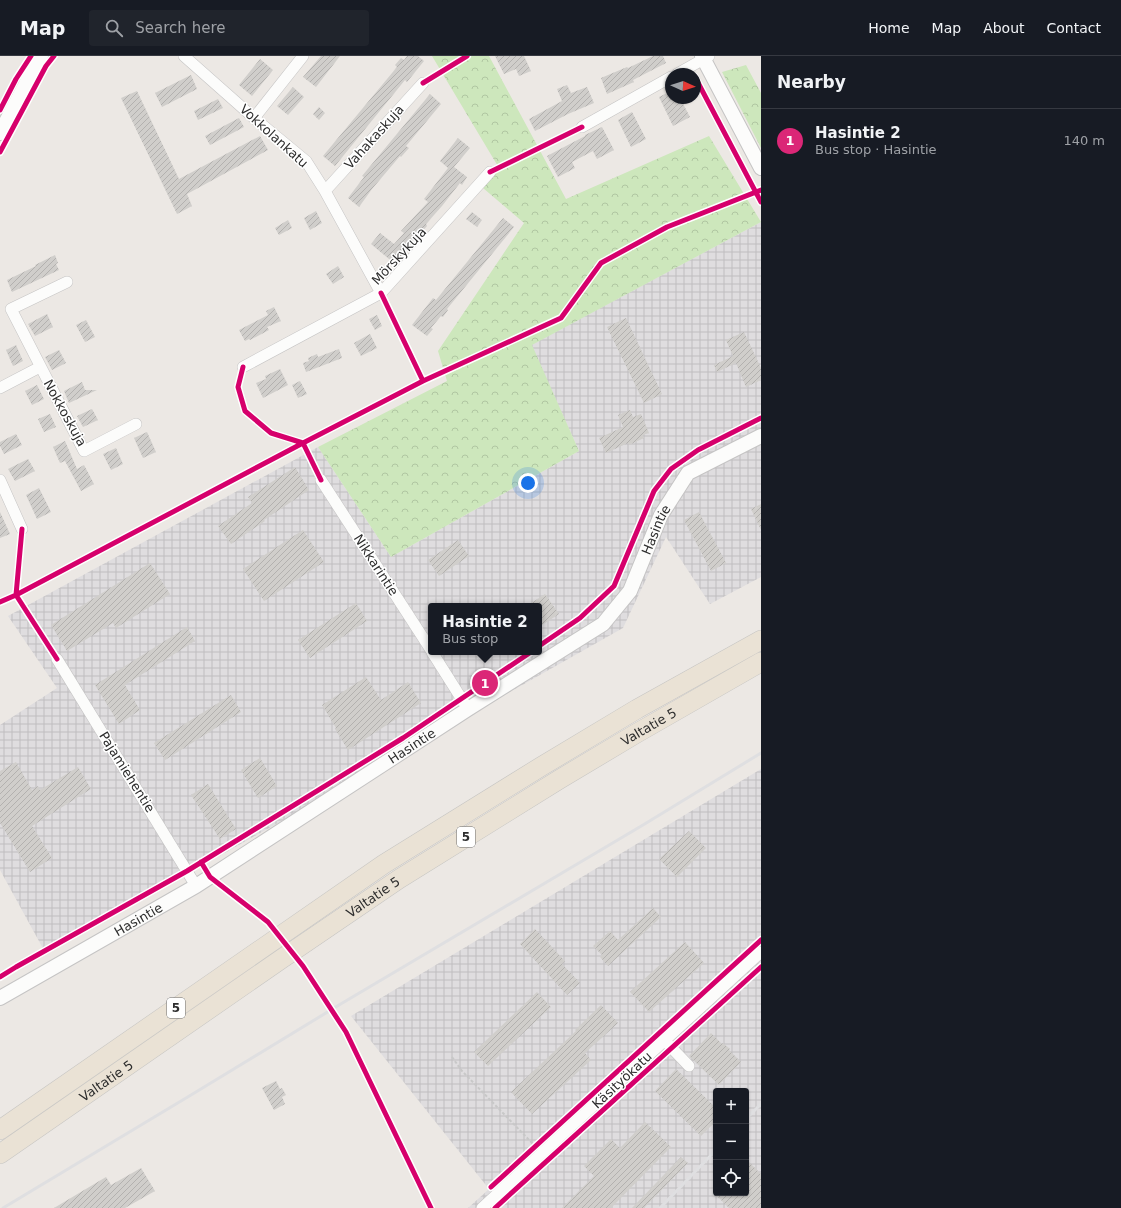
<!DOCTYPE html>
<meta charset="utf-8">
<style>
body{margin:0;font-family:"DejaVu Sans",sans-serif;background:#20242c;color:#f1f3f6}
.controls{position:absolute;right:12px;bottom:12px;display:grid;overflow:hidden;border-radius:4px;box-shadow:0 1px 3px #0004}
.controls button{width:36px;height:36px;display:grid;place-items:center;padding:0;border:0;border-bottom:1px solid #363941;background:#171b24;color:#f1f3f6;font:20px sans-serif}
.compass{position:absolute;left:665px;top:12px;width:36px;height:36px;border-radius:50%;background:#171b24;box-shadow:0 1px 3px #0004;rotate:93deg}
.you{position:absolute;left:528px;top:427px;width:14px;height:14px;margin:-10px;border:3px solid #fff;border-radius:50%;background:#1a73e8;box-shadow:0 0 0 6px #1a73e833}
.badge{display:grid;place-items:center;width:26px;height:26px;border-radius:50%;background:#db2777;color:#fff;font-size:13px;font-weight:700}
.pin{position:absolute;translate:-50% -50%;border:2px solid #fff;box-shadow:0 1px 4px #0006}
.popup{position:absolute;left:428px;top:547px;width:114px;height:52px;box-sizing:border-box;display:grid;place-content:center;border-radius:4px;background:#171b24;filter:drop-shadow(0 1px 3px #0005);font-size:13px;white-space:nowrap;color:#9ea1a6}
.popup b{font-size:15px;color:#f1f3f6}
.popup::after{content:'';position:absolute;left:50%;top:100%;margin-left:-8px;border:8px solid transparent;border-top-color:#171b24}
.list{margin:0;padding:0;list-style:none}
h2{display:flex;justify-content:space-between;align-items:center;height:52px;margin:0;padding:0 16px;font-size:17px}
h2 small{font-size:13px;font-weight:400;color:#9ea1a6}
.list li{display:grid;grid-template-columns:26px 1fr auto;gap:12px;align-items:center;box-sizing:border-box;height:64px;padding:0 16px;border-top:1px solid #363941}
.list b{display:block;font-size:15px;white-space:nowrap}
.list p{margin:0;font-size:13px;white-space:nowrap;color:#9ea1a6}
.list em{font-size:13px;font-style:normal;color:#9ea1a6}
.icon{flex:none;width:22px;height:22px;fill:none;stroke:currentColor;stroke-width:2;stroke-linecap:round;stroke-linejoin:round}
.map{position:relative;flex:none;width:761px;height:1152px;overflow:hidden}
header{display:flex;align-items:center;gap:24px;box-sizing:border-box;height:56px;padding:0 20px;background:#171b24;border-bottom:1px solid #363941}
header strong{font-size:19px}
nav{display:flex;gap:22px;margin-inline-start:auto;font-size:14px}
.search{width:280px;height:36px;background:#20242c;display:flex;align-items:center;gap:10px;box-sizing:border-box;padding:0 14px;border-radius:4px;color:#9ea1a6;font-size:15px}
main{display:flex}
aside{flex:1;background:#171b24}
.map>svg:first-child{display:block}
</style>
<header>
<strong>Map</strong>
<div class="search"><svg class="icon" aria-label="search" viewBox="0 0 24 24"><circle cx="10" cy="10" r="6"/><path d="M15 15l6 6"/></svg>Search here</div>
<nav><a>Home</a><a>Map</a><a>About</a><a>Contact</a></nav>
</header>
<main>
<div class="map">
<svg width="761" height="1152" viewBox="0 0 761 1152">
<defs>
<pattern id="industrial-grid" width="8" height="8" patternUnits="userSpaceOnUse"><rect width="8" height="8" fill="#dfdddf"/><path d="M0 4h8M4 0v8" fill="none" stroke="#c0bec0"/></pattern>
<pattern id="forest-crowns" width="20" height="18" patternUnits="userSpaceOnUse"><rect width="20" height="18" fill="#cde7bc"/><path d="M2 6a3 3 0 1 1 6 0M12 15a3 3 0 1 1 6 0" fill="none" stroke="#b0c6a2"/></pattern>
<pattern id="building-hatch" width="6" height="6" patternUnits="userSpaceOnUse"><rect width="6" height="6" fill="#d0cecb"/><path d="M-1 1l2-2M0 6l6-6M5 7l2-2" fill="none" stroke="#b3b1af"/></pattern>
</defs>
<rect width="100%" height="100%" fill="#ece8e4"/>
<path fill="url(#industrial-grid)" fill-rule="evenodd" d="M761 166V521L710 548 666 481 623 572 46 898 0 814V669L57 632 8 560 318 391 391 501 579 395 531 289ZM431 550H539V596H431Z
M761 713V1152H468L489 1133 351 960ZM716 1035H746V1137H716Z"/>
<path fill="url(#forest-crowns)" d="M432 0H489L566 143 709 80 761 166 532 289 579 395 391 501 318 391 447 325 438 295 524 167 483 132 499 112Z
M746 9 761 37V92L722 16Z"/>
<path fill="url(#building-hatch)" d="M321 0H340L316 31 303 21Z
M407 0H418L424 5 407 26 405 24 335 110 323 100 397 11 395 9 401 2 404 4Z
M495 0H524L531 15 519 20 516 13 504 18Z
M653 0H663L666 7 633 24 634 26 607 38 601 22 627 11 628 12Z
M260 3 273 14 252 40 239 29Z
M191 19 197 33 162 51 155 37Z
M567 29 571 37 587 31 594 47 568 58 535 75 529 63 562 45 557 33Z
M293 31 304 41 288 59 277 50Z
M137 35 179 123 260 80 268 94 187 138 192 150 177 158 121 42Z
M671 35V42H680L690 61 673 70 659 41Z
M430 38 441 48 406 90 409 92 401 101 400 100 372 133 359 151 348 142 364 121 362 120Z
M218 43 223 52 198 64 194 55Z
M319 51 325 57 319 64 313 58Z
M632 56 646 83 631 91 618 64Z
M239 62 244 71 210 89 205 80Z
M602 71 614 94 597 103 593 95 572 106 575 112 558 121 547 100 585 80V79Z
M458 82 470 92 454 111 467 121 462 129 460 127 442 150 426 168 427 170 411 188 395 208 371 188 380 177 394 188 404 177 401 175 428 146 424 143 448 112 440 105Z
M316 155 322 167 310 174 304 162Z
M472 156 482 164 477 171 466 163Z
M503 162 514 171 447 253 448 254 443 261 441 260 431 272 433 273 427 280 412 269 433 242 436 244Z
M288 164 292 172 279 179 275 172Z
M55 199 58 207 56 208 59 214 12 236 7 224 36 210 35 209Z
M338 210 344 221 333 228 326 218Z
M274 251 281 265 267 271 269 274 250 284 249 283 245 285 239 274 268 259 266 255Z
M47 258 53 271 35 280 28 268Z
M377 259 382 270 375 274 369 263Z
M626 262 662 338 644 347 607 271Z
M86 264 95 281 85 286 76 269Z
M744 276 761 312V324L746 331 736 307 717 316 714 309 733 300 726 284Z
M370 278 377 292 361 300 354 287Z
M16 289 23 305 13 310 6 294Z
M339 293 342 302 306 316 303 307 309 305 308 302 317 298 318 301Z
M59 294 66 307 52 314 45 301Z
M280 313 288 329 263 342 256 327 266 323 265 320Z
M300 325 307 338 298 342 292 329Z
M82 326 85 334H97L69 347 64 335Z
M37 329 44 343 32 349 25 335Z
M92 353 98 364 83 371 77 360Z
M630 354 633 361 641 358 649 377 643 379 644 382 629 389 628 387 606 397 599 382 623 371 618 359Z
M50 358 56 371 44 376 38 363Z
M147 376 156 396 143 402 134 382Z
M16 378 22 389 4 398 0 390V386Z
M65 385 77 413 84 409 94 428 81 435 65 405 60 407 53 391Z
M116 392 123 408 111 414 103 398Z
M28 403 35 415 15 425 8 413Z
M295 411 309 434 264 464 265 465 231 488 218 470 252 447 248 441Z
M39 432 51 456 37 463 26 439Z
M761 448V474L751 453Z
M0 456 10 478 0 482Z
M699 456 726 507 711 515 684 464Z
M303 474 324 506 264 545 243 513Z
M458 484 469 500 439 520 428 504Z
M150 507 170 538 116 572 113 567 67 595 51 569Z
M545 538 559 558 539 571V550H527Z
M356 547 367 565 310 602 298 584Z
M187 571 195 585 125 629 140 654 119 668 95 629Z
M366 621 381 644 408 626 421 647 348 694 335 673 336 672 322 649Z
M231 639 241 656 165 704 154 687Z
M260 702 277 730 258 742 241 714Z
M16 706 32 734 38 730 40 734 78 711 91 733 32 770 52 802 30 816 0 767V715Z
M208 728 236 773 220 783 191 739Z
M689 775 706 792 677 821 659 803Z
M653 852 661 861 608 910 600 901 602 899 593 890 610 875 618 884Z
M535 873 565 905 562 908 580 927 567 939 520 888Z
M685 886 704 907 649 956 630 936Z
M537 936 551 951 488 1010 474 996Z
M601 949 618 967 585 997 591 1004 532 1058 511 1036 576 975 575 974Z
M711 977 722 988 723 987 730 993 729 994 741 1006 719 1029 689 1000Z
M676 1013 716 1052V1065L701 1080 655 1035Z
M276 1025 280 1033 282 1032 286 1039 282 1041 285 1048 274 1054 262 1032Z
M645 1066 671 1091 611 1152H562L594 1120 584 1110 611 1083 620 1092Z
M681 1101 688 1107 644 1152H632Z
M746 1103 761 1118V1152H729L714 1137H746Z
M141 1112 155 1135 125 1152H54L106 1121 111 1129Z"/>
<g fill="none" stroke-linecap="round" stroke-linejoin="round">
<defs>
<path id="minor" d="M184 0 254 62 306 105 325 135 381 237
M677 18 709 0
M254 62 303 0
M582 71 671 21
M325 135 423 27
M67 226 11 253 84 395 136 368
M243 311 381 237 490 116
M0 332 40 311
M0 424 22 473
M321 424 431 594
M432 596 468 653
M57 603 196 830
M665 985 689 1010
M482 1152 761 896"/>
<g id="tertiary">
<path d="M702 0 761 112"/>
<path d="M0 77 39 3 41 0"/>
<path id="s1" d="M0 942 196 830 468 653 603 568 630 535 661 459 688 417 761 380"/>
</g>
<g id="trunk">
<path d="M0 1074 384 808 542 710 637 653 761 584"/>
<path id="s2" d="M0 1098 280 904 399 823 560 723 637 677 761 606"/>
</g>
</defs>
<use href="#minor" stroke="#c5c4c4" stroke-width="12"/>
<use href="#tertiary" stroke="#c5c4c4" stroke-width="16"/>
<use href="#trunk" stroke="#c6c5c3" stroke-width="20"/>
<path stroke="#c8c8c8" stroke-width="2" stroke-dasharray="3 2" stroke-linecap="butt" d="M452 1001 462 1015 536 1091"/>
<use href="#minor" stroke="#fcfcfb" stroke-width="11"/>
<use href="#tertiary" stroke="#fcfcfb" stroke-width="14"/>
<use href="#trunk" stroke="#eae2d5" stroke-width="19"/>
<path stroke="#dfdfe1" stroke-width="3" d="M746 1063 761 1048
M3 1152 191 1039 339 949 643 769 761 697
M660 1152 716 1094"/>
<defs>
<path id="cycleway" d="M695 21 761 146
M423 27 467 0
M0 54 16 23 31 0
M0 96 46 10 54 0
M490 116 582 71
M381 237 423 325
M243 311 238 331 245 355 271 377 303 387 321 424
M22 473 16 539 57 603
M0 546 16 539 303 387 423 325 561 262 601 207 667 171 761 134
M539 590 580 562 614 530 654 435 671 413 698 394 761 362
M201 806 210 821 268 866 303 910 346 976 431 1152
M0 921 16 911 187 815 403 682 531 596
M491 1131 761 884
M495 1152 761 911"/>
</defs>
<use href="#cycleway" stroke="#fff" stroke-width="8"/>
<use href="#cycleway" stroke="#d6006c" stroke-width="5"/>
</g>
<g text-anchor="middle" dominant-baseline="central" stroke-width="3" stroke-linejoin="round" paint-order="stroke">
<g fill="#fff" stroke="#6c6c6c" stroke-width="1">
<rect x="457" y="771" width="18" height="20" rx="3"/>
<rect x="167" y="942" width="18" height="20" rx="3"/>
</g>
<g font-size="12" font-weight="bold" fill="#2d2d2d">
<text x="466" y="781">5</text>
<text x="176" y="952">5</text>
</g>
<g font-size="13" fill="#2d2d2d" stroke="#fff">
<text transform="translate(274 80) rotate(42)">Vokkolankatu</text>
<text transform="translate(374 81) rotate(-48)">Vahakaskuja</text>
<text transform="translate(399 200) rotate(-47)">Mörskykuja</text>
<text transform="translate(65 357) rotate(61)">Nokkoskuja</text>
<text stroke="none"><textPath href="#s1" startOffset="819">Hasintie</textPath></text>
<text transform="translate(376 509) rotate(57)">Nikkarintie</text>
<text stroke="none"><textPath href="#s2" startOffset="777">Valtatie 5</textPath></text>
<text stroke="none"><textPath href="#s1" startOffset="483">Hasintie</textPath></text>
<text transform="translate(127 716) rotate(58)">Pajamiehentie</text>
<text stroke="none"><textPath href="#s2" startOffset="453">Valtatie 5</textPath></text>
<text stroke="none"><textPath href="#s1" startOffset="159">Hasintie</textPath></text>
<text stroke="none"><textPath href="#s2" startOffset="129">Valtatie 5</textPath></text>
<text transform="translate(622 1024) rotate(-43)">Käsityökatu</text>
</g>
</g>
</svg>
<div class="controls">
<button>+</button>
<button>−</button>
<button><svg class="icon" aria-label="locate" viewBox="0 0 24 24"><circle cx="12" cy="12" r="6"/><path d="M12 2v4M12 18v4M2 12h4M18 12h4"/></svg></button>
</div>
<svg class="compass" viewBox="-18 -18 36 36"><path d="M0-13l5 13h-10z" fill="#e53935"/><path d="M0 13l5-13h-10z" fill="#9ea1a6"/></svg>
<div class="you"></div>
<div class="pin badge" style="left:485px;top:627px">1</div>
<div class="popup"><b>Hasintie 2</b>Bus stop</div>
</div>
<aside>
<h2>Nearby<small></small></h2>
<ul class="list">
<li><span class="badge">1</span><div><b>Hasintie 2</b><p>Bus stop · Hasintie</p></div><em>140 m</em></li>
</ul>
</aside>
</main>
